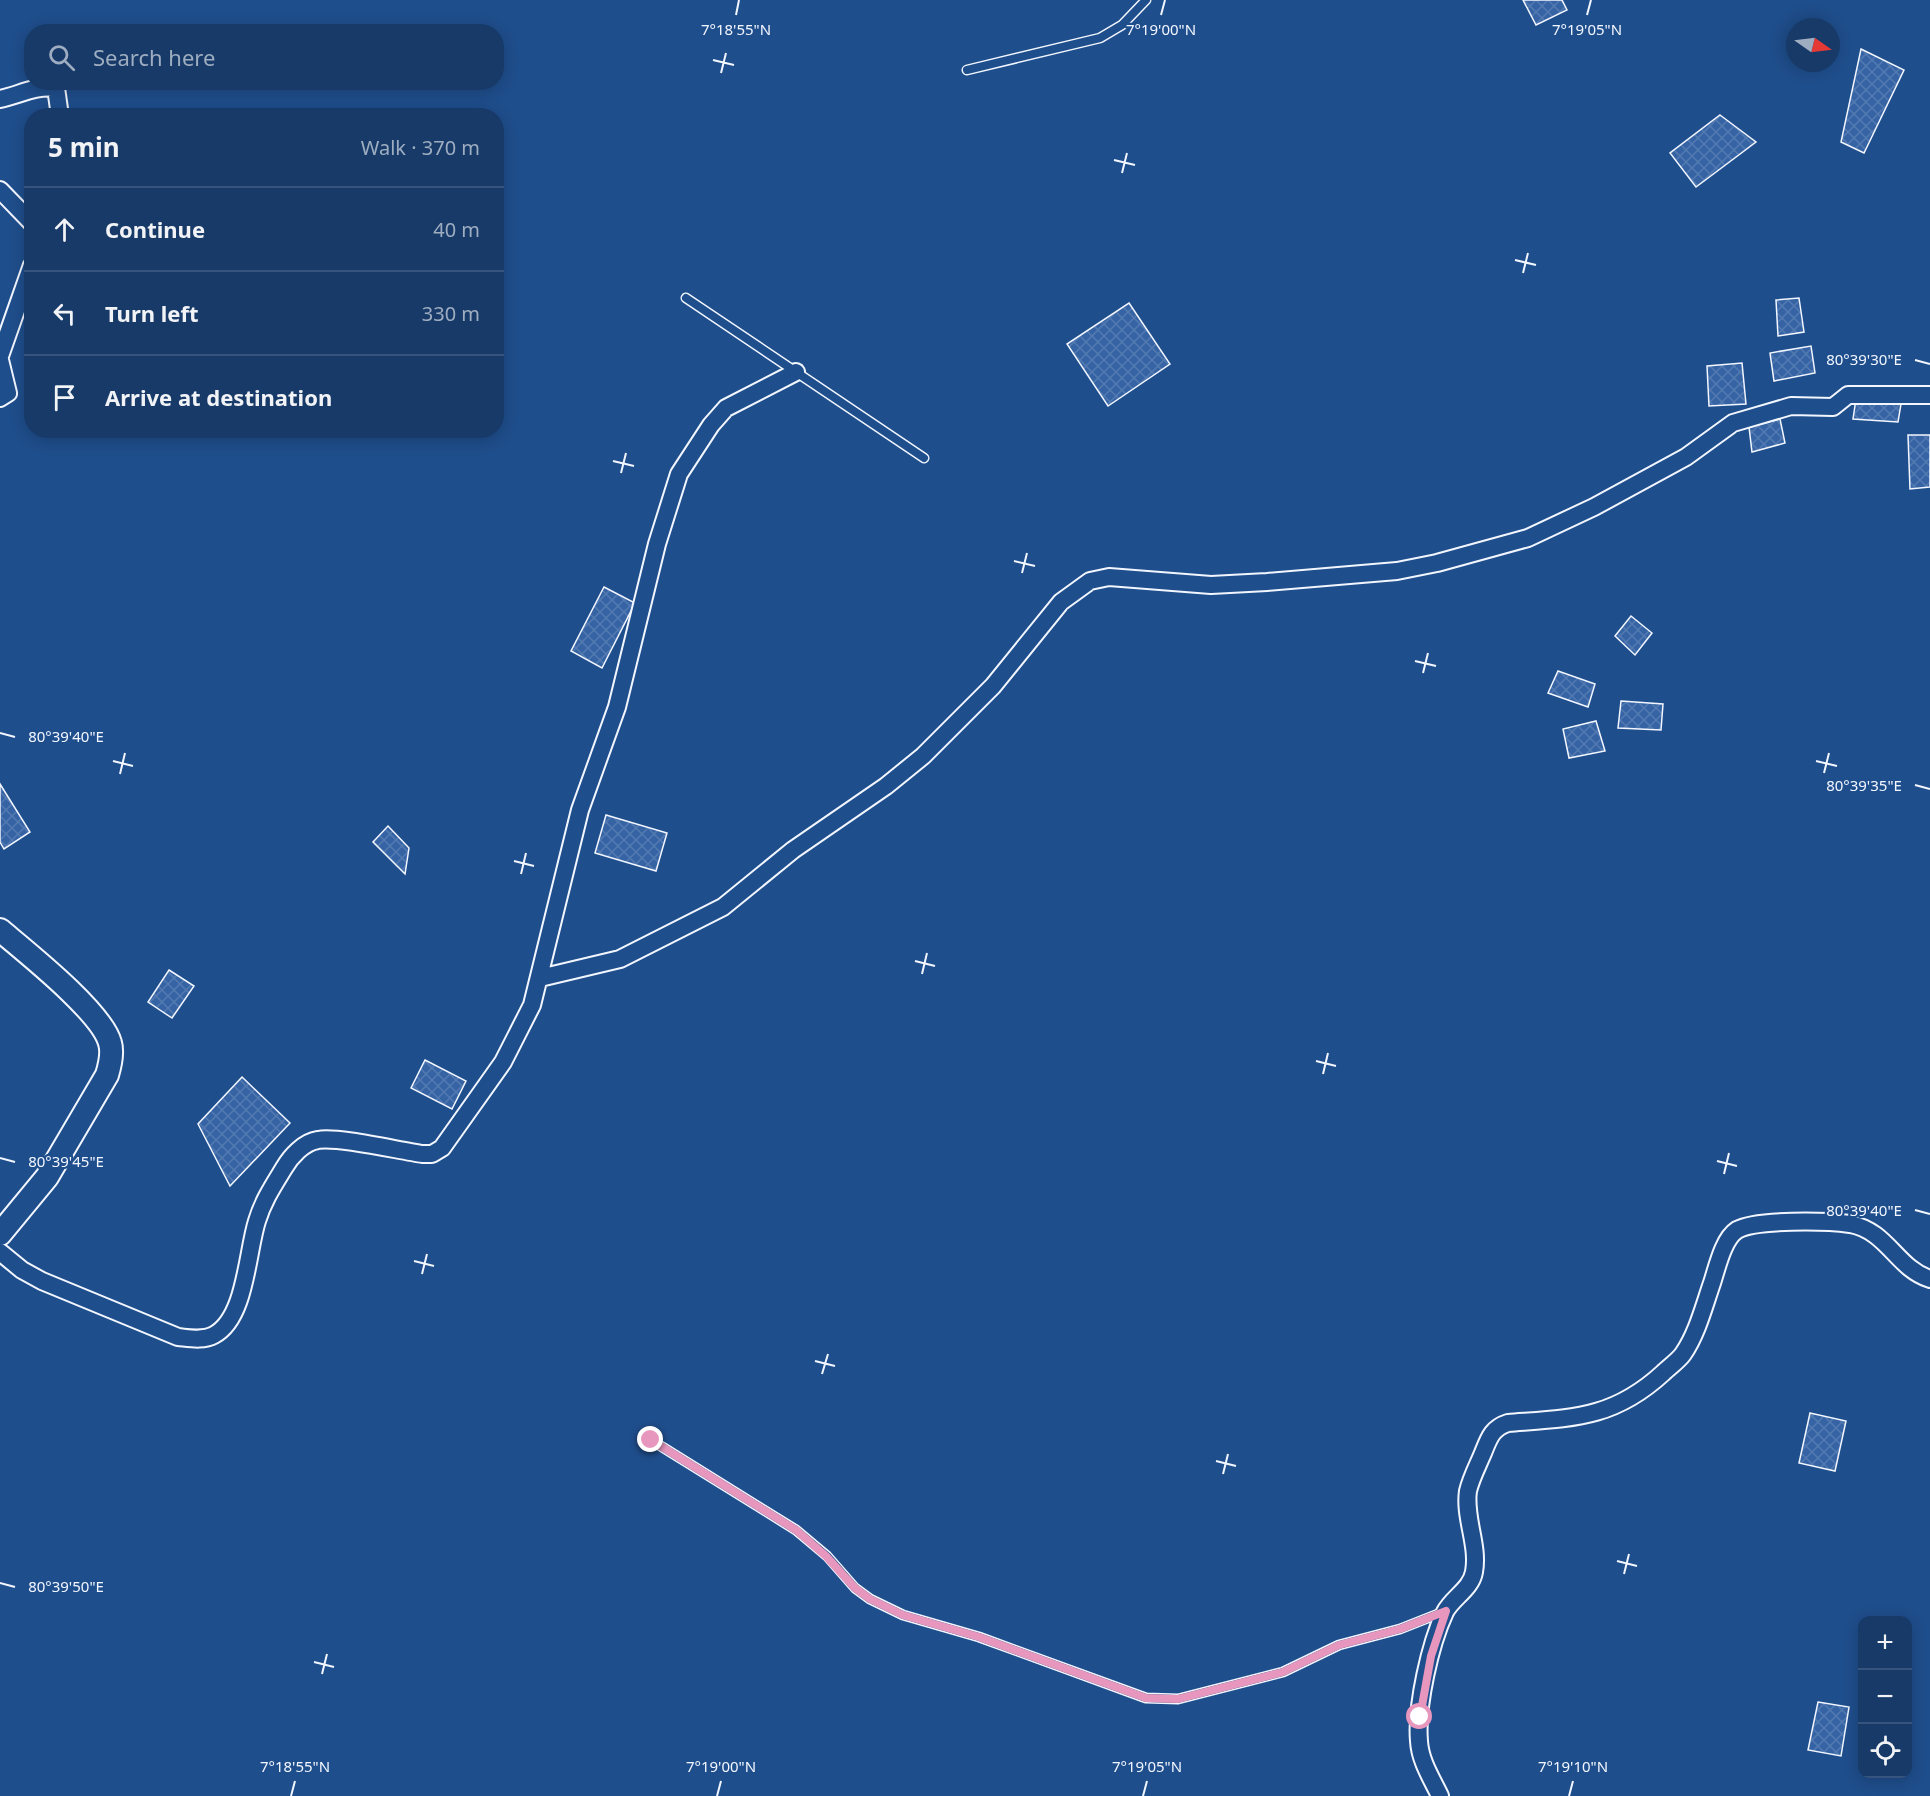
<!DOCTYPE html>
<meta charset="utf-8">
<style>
body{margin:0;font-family:"Noto Sans",sans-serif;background:#20416f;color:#f1f3f6}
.controls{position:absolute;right:18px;bottom:18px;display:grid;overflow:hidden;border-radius:12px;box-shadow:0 3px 15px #0003}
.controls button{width:54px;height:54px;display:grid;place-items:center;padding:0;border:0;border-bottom:2px solid #36547d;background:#173a69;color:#f1f3f6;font:30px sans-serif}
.compass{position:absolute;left:1786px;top:18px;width:54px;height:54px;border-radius:50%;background:#173a69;box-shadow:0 3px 15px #0003;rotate:104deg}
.stop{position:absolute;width:18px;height:18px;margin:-14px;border:4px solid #e797bd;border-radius:50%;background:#fff}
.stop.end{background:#e797bd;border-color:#fff;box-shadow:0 2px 6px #0008}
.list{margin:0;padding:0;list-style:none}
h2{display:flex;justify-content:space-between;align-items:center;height:78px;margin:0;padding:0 24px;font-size:26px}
h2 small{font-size:20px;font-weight:400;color:#9eadc0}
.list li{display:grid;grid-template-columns:39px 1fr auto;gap:18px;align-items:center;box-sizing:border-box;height:84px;padding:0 24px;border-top:2px solid #36547d}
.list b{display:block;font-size:22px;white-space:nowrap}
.list em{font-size:20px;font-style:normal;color:#9eadc0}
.icon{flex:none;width:33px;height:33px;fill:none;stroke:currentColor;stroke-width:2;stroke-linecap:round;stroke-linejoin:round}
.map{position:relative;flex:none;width:1930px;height:1796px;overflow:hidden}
.search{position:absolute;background:#173a69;box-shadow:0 3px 15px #0003;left:24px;top:24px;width:480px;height:66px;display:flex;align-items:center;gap:15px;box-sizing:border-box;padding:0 21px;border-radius:24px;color:#9eadc0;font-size:22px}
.panel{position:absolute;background:#173a69;box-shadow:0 3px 15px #0003;left:24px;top:108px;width:480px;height:330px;border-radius:24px}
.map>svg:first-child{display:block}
</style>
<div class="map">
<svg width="1930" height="1796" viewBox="0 0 1930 1796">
<defs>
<pattern id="building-cross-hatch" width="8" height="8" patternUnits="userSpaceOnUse" patternTransform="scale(1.5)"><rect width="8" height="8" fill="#3563a3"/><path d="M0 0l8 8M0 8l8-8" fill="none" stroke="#537ab1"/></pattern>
</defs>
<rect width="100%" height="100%" fill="#1f4e8c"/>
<path fill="url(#building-cross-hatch)" stroke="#f2f6ff" stroke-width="1.5" d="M1523 0H1562L1567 10 1536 25Z
M1861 49 1904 70 1864 153 1841 142Z
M1720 115 1756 142 1696 187 1670 153Z
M1799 298 1804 332 1778 336 1776 300Z
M1129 303 1170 364 1108 406 1067 344Z
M1811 346 1815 373 1774 381 1770 353Z
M1742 363 1746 404 1709 406 1707 366Z
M1856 399 1901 404 1898 422 1853 419Z
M1780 419 1785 443 1752 452 1749 427Z
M1908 435H1930V487L1910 489Z
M604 587 635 603 602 668 571 651Z
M1631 616 1652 633 1635 655 1615 636Z
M1558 671 1595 684 1588 707 1548 693Z
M1621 701 1663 704 1661 730 1618 728Z
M1596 721 1605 751 1569 758 1563 729Z
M0 784 30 832 4 849 0 842Z
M606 815 667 833 656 871 595 853Z
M388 826 409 848 405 874 373 842Z
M169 970 194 986 172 1018 148 1002Z
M425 1060 466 1081 452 1109 411 1088Z
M242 1077 290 1123 230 1186 198 1124Z
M1810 1413 1846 1421 1835 1471 1799 1463Z
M1818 1702 1849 1707 1841 1756 1808 1750Z"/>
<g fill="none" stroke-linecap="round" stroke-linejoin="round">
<defs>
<path id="lane" d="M967 70 1100 38 1122 25 1146 0
M686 298 924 458
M651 1440 796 1530 827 1556 855 1588 870 1599 903 1615 979 1637 1146 1698 1178 1699 1283 1672 1339 1645 1400 1629 1443 1612"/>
<path id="street" d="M0 99C19 95 36 85 56 88L60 116
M0 190 31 222
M0 356 32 265
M0 360 8 393 0 398
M540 978 620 959 723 907 793 850 886 786 923 756 993 686 1061 602 1090 581 1109 577 1211 585 1267 582 1397 571 1437 563 1528 538 1594 507 1686 457 1733 423 1791 406 1833 407 1848 395H1930
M0 1252 22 1270 42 1281 178 1337C189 1338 203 1341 214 1335 246 1318 247 1252 257 1221 263 1201 273 1186 284 1168 291 1156 304 1142 318 1140 338 1136 400 1151 423 1154H432L442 1148 503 1062 532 1005 580 810 617 707 657 544 679 474 711 425 726 408 796 372
M1440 1796C1432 1779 1420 1761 1419 1741 1416 1706 1430 1644 1445 1612 1452 1598 1471 1589 1474 1572 1479 1545 1464 1518 1468 1491 1471 1478 1478 1465 1483 1453 1489 1438 1492 1428 1508 1423 1572 1418 1613 1419 1663 1373 1669 1367 1678 1361 1683 1354 1697 1334 1704 1306 1712 1283 1717 1268 1723 1239 1737 1230 1756 1219 1827 1221 1850 1224 1888 1231 1896 1268 1930 1279"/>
<path id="secondary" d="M0 930C26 952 102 1012 110 1043 113 1053 110 1065 107 1075L47 1177 0 1234"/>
</defs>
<use href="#lane" stroke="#f2f6ff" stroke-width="11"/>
<use href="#street" stroke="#f2f6ff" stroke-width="20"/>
<use href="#secondary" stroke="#f2f6ff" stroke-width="26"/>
<use href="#lane" stroke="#1f4e8c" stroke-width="8"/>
<use href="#street" stroke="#1f4e8c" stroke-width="16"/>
<use href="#secondary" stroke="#1f4e8c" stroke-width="22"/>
</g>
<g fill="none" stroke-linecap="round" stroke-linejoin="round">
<path stroke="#e797bd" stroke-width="8" d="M651 1440 796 1530 826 1556 855 1588 870 1599 903 1615 979 1637 1146 1698 1178 1699 1283 1672 1339 1645 1400 1629 1446 1611 1431 1656 1420 1717"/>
</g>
<path fill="none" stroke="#f2f6ff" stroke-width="2" d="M736 15 739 0M1161 15 1165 0M1587 15 1591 0M713 60 734 65M721 73 726 53M1114 160 1135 165M1122 173 1127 153M1515 260 1536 265M1523 273 1528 253M1915 360 1930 364M613 461 634 466M621 473 626 453M1014 561 1035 566M1022 573 1027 553M1415 661 1436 666M1423 673 1428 653M0 733 15 737M113 761 133 766M1816 761 1837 766M1824 773 1829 753M120 774 125 753M1915 785 1930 789M514 861 534 866M521 874 526 853M915 961 935 966M922 974 927 953M1316 1061 1336 1066M1323 1074 1328 1053M0 1158 15 1162M1717 1161 1737 1166M1724 1174 1729 1153M1915 1210 1930 1214M414 1261 434 1266M422 1274 427 1254M815 1361 835 1366M822 1374 828 1354M1216 1461 1236 1466M1223 1474 1228 1454M1617 1561 1637 1566M1624 1574 1629 1554M0 1583 15 1587M314 1662 334 1667M322 1674 327 1654M291 1796 295 1781M717 1796 721 1781M1143 1796 1147 1781M1569 1796 1573 1781"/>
<g font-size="15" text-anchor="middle" fill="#f2f6ff" stroke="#1f4e8c" stroke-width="4.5" stroke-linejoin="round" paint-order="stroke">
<text x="736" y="35">7°18'55"N</text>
<text x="1161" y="35">7°19'00"N</text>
<text x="1587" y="35">7°19'05"N</text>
<text x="1864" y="365">80°39'30"E</text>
<text x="66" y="742">80°39'40"E</text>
<text x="1864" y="791">80°39'35"E</text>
<text x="66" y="1167">80°39'45"E</text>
<text x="1864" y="1216">80°39'40"E</text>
<text x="66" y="1592">80°39'50"E</text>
<text x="295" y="1772">7°18'55"N</text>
<text x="721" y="1772">7°19'00"N</text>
<text x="1147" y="1772">7°19'05"N</text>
<text x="1573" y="1772">7°19'10"N</text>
</g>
</svg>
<div class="controls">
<button>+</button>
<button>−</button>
<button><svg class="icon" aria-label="locate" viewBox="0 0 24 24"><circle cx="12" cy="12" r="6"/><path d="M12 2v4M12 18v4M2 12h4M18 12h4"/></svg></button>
</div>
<svg class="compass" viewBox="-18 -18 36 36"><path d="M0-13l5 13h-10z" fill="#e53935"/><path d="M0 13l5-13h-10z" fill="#9eadc0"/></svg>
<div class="stop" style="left:1420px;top:1717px"></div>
<div class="stop end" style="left:651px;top:1440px"></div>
<div class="search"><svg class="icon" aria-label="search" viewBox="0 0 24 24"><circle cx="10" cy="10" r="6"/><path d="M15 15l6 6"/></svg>Search here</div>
<section class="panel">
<h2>5 min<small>Walk · 370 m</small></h2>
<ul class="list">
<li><svg class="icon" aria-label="ahead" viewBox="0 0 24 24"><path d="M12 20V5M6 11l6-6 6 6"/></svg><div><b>Continue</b></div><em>40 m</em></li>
<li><svg class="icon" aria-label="left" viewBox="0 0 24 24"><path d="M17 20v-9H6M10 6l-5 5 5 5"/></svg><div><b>Turn left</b></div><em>330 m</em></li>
<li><svg class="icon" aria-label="arrive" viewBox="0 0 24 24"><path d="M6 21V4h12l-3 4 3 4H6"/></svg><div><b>Arrive at destination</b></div></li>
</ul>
</section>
</div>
